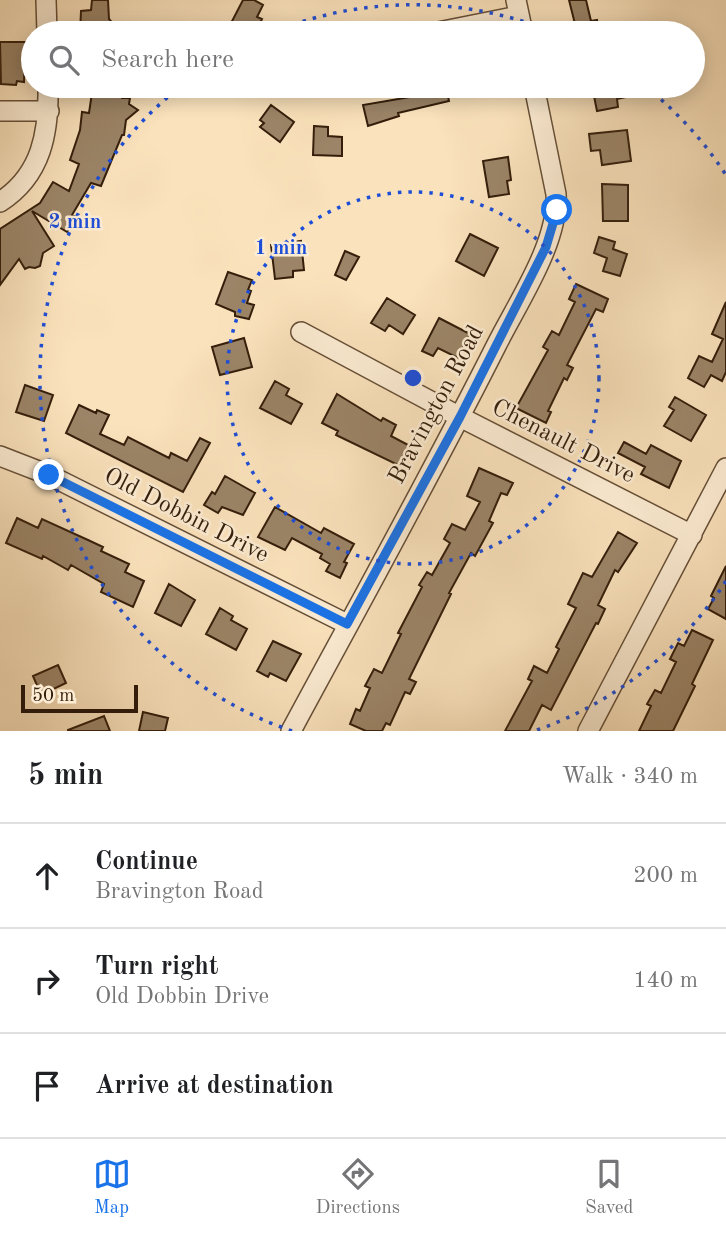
<!DOCTYPE html>
<meta charset="utf-8">
<style>
body{margin:0;font-family:"Old Standard TT",serif;background:#f6f6f6;color:#202124}
.scale{position:absolute;left:21px;bottom:18px;width:117px;box-sizing:border-box;padding-left:7px;border:4px solid #341e0b;border-top:0;font-size:19px;line-height:24px;white-space:nowrap;color:#341e0b;-webkit-text-stroke:5px #fcecd3;paint-order:stroke}
.stop{position:absolute;width:21px;height:21px;margin:-16px;border:5px solid #1a73e8;border-radius:50%;background:#fff}
.stop.end{background:#1a73e8;border-color:#fff;box-shadow:0 2px 7px #0008}
.list{margin:0;padding:0;list-style:none}
h2{display:flex;justify-content:space-between;align-items:center;height:91px;margin:0;padding:0 28px;font-size:30px}
h2 small{font-size:23px;font-weight:400;color:#757577}
.list li{display:grid;grid-template-columns:46px 1fr auto;gap:21px;align-items:center;box-sizing:border-box;height:105px;padding:0 28px;border-top:2px solid #e0e0e0}
.list b{display:block;font-size:26px;white-space:nowrap}
.list p{margin:0;font-size:23px;white-space:nowrap;color:#757577}
.list em{font-size:23px;font-style:normal;color:#757577}
.icon{flex:none;width:38px;height:38px;fill:none;stroke:currentColor;stroke-width:2;stroke-linecap:round;stroke-linejoin:round}
.map{position:relative;flex:none;width:726px;height:731px;overflow:hidden}
.search{position:absolute;background:#fff;box-shadow:0 4px 18px #0003;left:21px;right:21px;top:21px;height:77px;display:flex;align-items:center;gap:18px;box-sizing:border-box;padding:0 24px;border-radius:38px;color:#757577;font-size:26px}
.sheet{height:406px;background:#fff}
nav{display:flex;justify-content:space-around;align-items:center;box-sizing:border-box;height:98px;border-top:2px solid #e0e0e0;background:#fff;font-size:19px;color:#757577}
nav a{display:grid;justify-items:center;gap:4px}
nav .on{color:#1a73e8}
.map>svg:first-child{display:block}
</style>
<div class="map">
<svg width="726" height="731" viewBox="0 0 726 731">
<rect width="100%" height="100%" fill="#fae2bc"/>
<filter id="stains"><feTurbulence type="fractalNoise" baseFrequency=".00286" numOctaves="4"/><feColorMatrix values="0 0 0 0 .2 0 0 0 0 .09 0 0 0 0 .02 0 0 0 .5 -.17"/></filter>
<radialGradient id="worn" r=".72"><stop offset=".6" stop-color="#630" stop-opacity="0"/><stop offset="1" stop-color="#630" stop-opacity=".3"/></radialGradient>
<path fill="#9b8467" stroke="#341e0b" stroke-width="2" d="M92 0H108L109 19 116 27 106 33H80L81 11 91 10Z
M243 0H254L263 5 257 17 262 19 255 33H245L230 25Z
M569 0H586L591 21 597 20 600 33H561L560 27 575 24Z
M0 42H25L24 82 17 81 16 85 1 84Z
M93 86H122V98H130L129 104 138 110 126 120 124 135H122L101 186 91 183 72 215 76 217 67 232 32 211 54 246 43 253 40 266 35 268 29 267 25 269 19 259 0 285V229L40 203 53 182 69 191 79 164 70 160 80 130 82 112 89 113Z
M413 86H446L449 101 398 113 399 116 368 126 363 105 416 96Z
M592 86H624L626 97 617 99 618 107 597 111Z
M271 105 294 122 280 142 260 127 264 123 260 120Z
M314 126 328 127V136L342 137V156L313 155Z
M627 130 631 161 602 165 600 150 591 151 589 134Z
M508 157 511 180 507 181 509 194 489 197 483 161Z
M602 184 628 185V221H603Z
M470 234 498 248 484 276 456 261Z
M599 237 615 242 613 249 627 254 620 276 603 271 607 258 594 253Z
M301 241 304 270 293 271V277L275 279 271 245Z
M345 251 359 257 346 280 335 275Z
M228 272 252 280 248 290 251 291 247 303 254 305 249 319 235 316V312L216 304Z
M576 284 608 299 603 312 596 309 567 365 573 368 567 380 564 378 548 411 551 412 546 423 516 408 548 350 543 347 552 331 559 335 575 302 569 299Z
M387 298 415 315 403 334 389 325 385 331 371 323Z
M726 302V372L722 381 711 375 704 387 688 378 699 356 712 362 723 339 712 334Z
M439 318 470 334 458 358 438 348 433 356 422 351Z
M244 338 252 367 220 375 212 347Z
M275 381 289 389 286 395 302 404 291 424 260 408Z
M25 385 53 395 44 421 16 412Z
M337 394 381 421 383 418 396 425 391 436 410 446 400 466 336 435 338 431 322 423Z
M675 397 706 415 691 441 664 426 674 410 669 407Z
M79 405 96 413 97 410 109 415 100 434 124 445 128 437 169 458 171 453 187 461 200 438 210 443 183 492 66 433Z
M624 442 646 454 651 445 681 461 669 488 641 474 645 467 618 453Z
M479 468 513 483 507 495 501 493 489 521 493 523 475 556 471 553 449 593 451 594 409 679 416 682 410 694 405 692 390 725 386 723 382 731H366L350 724 356 709 360 711 370 688 365 686 374 669 382 673 401 634 398 633 422 587 419 585 427 572 432 575 450 543 444 539 452 524 465 530 480 502 467 496Z
M225 476 255 493 243 515 222 507 218 513 204 505 212 492 215 494Z
M275 507 321 533 324 528 354 544 344 562 347 563 340 578 326 571 330 564 320 558 322 554 292 538 285 550 258 537Z
M17 518 38 528 42 519 88 540 103 547 101 551 129 564 125 572 144 581 133 607 101 592 104 584 71 565 68 570 43 556 42 559 6 543Z
M618 532 637 543 618 572 615 570 598 605 605 609 598 624 596 623 551 710 542 705 529 731H505L532 681 528 679 534 666 547 673 559 649 556 647 576 608 568 604 583 573 592 577Z
M726 566V619L708 609 714 598 711 596Z
M169 584 195 600 181 626 155 613Z
M220 608 233 616 231 620 247 629 236 650 206 634Z
M692 630 713 640 692 684 695 686 673 731H639L651 706 647 704 655 690 661 693 676 662 670 659 678 643 684 646Z
M273 641 301 654 286 681 270 673 268 677 257 671Z
M58 665 66 683 41 695 33 676Z
M143 712 168 718 165 731H139Z
M104 716 110 731H68V730Z"/>
<g fill="none" stroke-linecap="round" stroke-linejoin="round">
<defs>
<path id="minor" d="M46 0 47 33
M516 0 523 33
M433 33 519 16
M0 111H49
M0 202C42 175 49 132 48 86
M301 332 460 417 692 535
M0 456 49 475 347 624
M291 731C360 603 431 475 496 346 518 302 559 242 556 194L534 86
M588 731 726 468"/>
</defs>
<use href="#minor" stroke="#664f37" stroke-width="22"/>
<use href="#minor" stroke="#fcecd3" stroke-width="19"/>
</g>
<g fill="none" stroke-linecap="round" stroke-linejoin="round">
<path stroke="#1a73e8" stroke-width="9" d="M49 475 347 624 460 417 546 247 557 210"/>
</g>
<g fill="none" stroke="#1d4ed8" stroke-width="3.5" stroke-dasharray="3.5 7">
<circle cx="413" cy="378" r="186"/>
<path d="M726 581A373 373 0 0 1 534 731M292 731A373 373 0 0 1 181 86M273 32A373 373 0 0 1 553 32M645 86A373 373 0 0 1 726 175"/>
</g>
<g text-anchor="middle" dominant-baseline="central" stroke-width="5" stroke-linejoin="round" paint-order="stroke">
<g font-size="24" fill="#341e0b" stroke="#fcecd3">
<text transform="translate(437 405) rotate(-62)">Bravington Road</text>
<text transform="translate(563 442) rotate(27)">Chenault Drive</text>
<text transform="translate(186 516) rotate(27)">Old Dobbin Drive</text>
</g>
</g>
<circle cx="413" cy="378" r="10" fill="#1d4ed8" stroke="#fcecd3" stroke-width="3.5"/>
<g font-size="21" text-anchor="middle" font-weight="bold" fill="#1d4ed8" stroke="#fcecd3" stroke-width="5" stroke-linejoin="round" paint-order="stroke">
<text x="75" y="228">2 min</text>
<text x="281" y="254">1 min</text>
</g>
<rect width="100%" height="100%" filter="url(#stains)"/>
<rect width="100%" height="100%" fill="url(#worn)"/>
</svg>
<div class="scale">50 m</div>
<div class="stop" style="left:557px;top:210px"></div>
<div class="stop end" style="left:49px;top:475px"></div>
<div class="search"><svg class="icon" aria-label="search" viewBox="0 0 24 24"><circle cx="10" cy="10" r="6"/><path d="M15 15l6 6"/></svg>Search here</div>
</div>
<section class="sheet">
<h2>5 min<small>Walk · 340 m</small></h2>
<ul class="list">
<li><svg class="icon" aria-label="ahead" viewBox="0 0 24 24"><path d="M12 20V5M6 11l6-6 6 6"/></svg><div><b>Continue</b><p>Bravington Road</p></div><em>200 m</em></li>
<li><svg class="icon" aria-label="right" viewBox="0 0 24 24"><path d="M7 20v-9h11M14 6l5 5-5 5"/></svg><div><b>Turn right</b><p>Old Dobbin Drive</p></div><em>140 m</em></li>
<li><svg class="icon" aria-label="arrive" viewBox="0 0 24 24"><path d="M6 21V4h12l-3 4 3 4H6"/></svg><div><b>Arrive at destination</b></div></li>
</ul>
</section>
<nav>
<a class="on"><svg class="icon" aria-label="map" viewBox="0 0 24 24"><path d="M3 6l6-2 6 2 6-2v14l-6 2-6-2-6 2zM9 4v14M15 6v14"/></svg>Map</a>
<a><svg class="icon" aria-label="directions" viewBox="0 0 24 24"><path d="M12 3l9 9-9 9-9-9zM9 14v-3h6M13 9l2 2-2 2"/></svg>Directions</a>
<a><svg class="icon" aria-label="saved" viewBox="0 0 24 24"><path d="M7 4h10v16l-5-4-5 4z"/></svg>Saved</a>
</nav>
